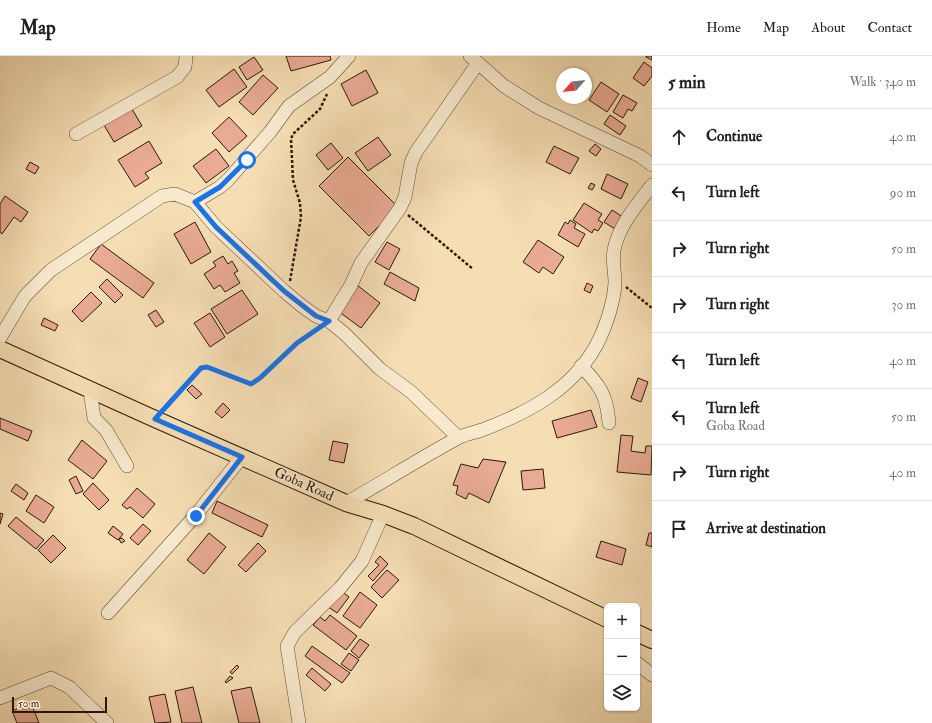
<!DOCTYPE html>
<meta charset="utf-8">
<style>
body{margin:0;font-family:"IM FELL Double Pica",serif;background:#f2f2f2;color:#202124}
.controls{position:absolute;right:12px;bottom:12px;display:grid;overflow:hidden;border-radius:6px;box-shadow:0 1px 3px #0004}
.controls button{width:36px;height:36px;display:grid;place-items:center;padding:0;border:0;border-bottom:1px solid #e0e0e0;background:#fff;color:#202124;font:20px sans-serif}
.compass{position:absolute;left:556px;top:12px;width:36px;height:36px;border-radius:50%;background:#fff;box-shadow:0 1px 3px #0004;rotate:243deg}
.scale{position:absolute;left:12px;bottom:10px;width:95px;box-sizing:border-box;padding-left:4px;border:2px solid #2c180b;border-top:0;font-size:11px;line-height:14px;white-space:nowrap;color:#2c180b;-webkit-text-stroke:3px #f9eace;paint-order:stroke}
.stop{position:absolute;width:12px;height:12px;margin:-9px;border:3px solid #1a73e8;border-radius:50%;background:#fff}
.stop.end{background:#1a73e8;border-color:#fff;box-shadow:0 1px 4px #0008}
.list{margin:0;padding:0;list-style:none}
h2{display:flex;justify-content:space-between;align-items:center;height:52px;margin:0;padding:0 16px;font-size:17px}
h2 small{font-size:13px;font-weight:400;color:#757577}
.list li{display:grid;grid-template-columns:26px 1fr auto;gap:12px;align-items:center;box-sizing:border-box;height:56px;padding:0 16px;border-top:1px solid #e0e0e0}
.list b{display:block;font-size:15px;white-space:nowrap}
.list p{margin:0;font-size:13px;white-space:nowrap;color:#757577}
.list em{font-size:13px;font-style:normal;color:#757577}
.icon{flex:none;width:22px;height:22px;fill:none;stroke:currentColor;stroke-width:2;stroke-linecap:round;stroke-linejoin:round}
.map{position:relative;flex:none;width:652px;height:667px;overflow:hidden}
header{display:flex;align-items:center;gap:24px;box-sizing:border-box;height:56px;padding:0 20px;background:#fff;border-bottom:1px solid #e0e0e0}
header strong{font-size:19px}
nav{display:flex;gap:22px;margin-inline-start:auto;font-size:14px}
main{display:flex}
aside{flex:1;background:#fff}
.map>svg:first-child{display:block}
</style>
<header>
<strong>Map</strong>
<nav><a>Home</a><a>Map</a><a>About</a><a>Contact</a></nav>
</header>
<main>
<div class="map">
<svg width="652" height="667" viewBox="0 0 652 667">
<rect width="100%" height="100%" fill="#f6deb4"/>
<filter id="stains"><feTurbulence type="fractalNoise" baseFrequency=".005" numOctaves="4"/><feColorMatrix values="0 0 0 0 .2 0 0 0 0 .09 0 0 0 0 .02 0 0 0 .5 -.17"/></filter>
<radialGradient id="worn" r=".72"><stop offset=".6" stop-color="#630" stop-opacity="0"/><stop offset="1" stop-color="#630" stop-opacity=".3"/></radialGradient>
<path fill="#e9ab94" stroke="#2c180b" d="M286 0H330L331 4 291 15Z
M646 0H652V4L646 1Z
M254 1 263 14 247 24 239 11Z
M644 6 652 12V20L644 30 633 22Z
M234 13 247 31 219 51 206 34Z
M366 14 378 37 352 50 341 28Z
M263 19 278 32 253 59 239 46Z
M601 26 619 38 607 56 589 44Z
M623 39 637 47 632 55 628 53 623 62 613 56Z
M132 53 142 70 114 86 104 69Z
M610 59 626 70 620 79 604 68Z
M229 61 247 80 229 96 212 77Z
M378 81 391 99 368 115 355 97Z
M149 85 162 107 145 117 149 122 135 131 118 104Z
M331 87 343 102 328 114 316 99Z
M595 88 601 93 596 100 589 95Z
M554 90 579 102 570 118 546 106Z
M216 93 229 110 206 127 193 110Z
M348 101 398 151 369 180 319 130Z
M30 106 39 111 35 118 26 113Z
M607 118 628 128 621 143 601 133Z
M591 127 595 129 592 134 588 132Z
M5 140 28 156 21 166 14 161 2 178 0 176V148Z
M584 147 602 158 598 164 603 167 598 175 594 173 592 177 573 164Z
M612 154 623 161 615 173 604 166Z
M570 164 576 168 574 172 585 178 578 191 558 179 565 166 568 168Z
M195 166 211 196 191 208 174 178Z
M538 184 564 201 553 218 543 211 539 217 523 206Z
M387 186 400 193 389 214 375 206Z
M101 188 154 227 143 242 90 203Z
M223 200 228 208 232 205 238 215 234 217 240 227 225 236 220 229 214 233 204 218 216 210 213 206Z
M390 216 419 232 415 245 384 228Z
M107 223 123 239 115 247 99 231Z
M587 227 593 230 590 237 584 234Z
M357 229 380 247 361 272 338 255Z
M242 234 258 258 227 278 211 253Z
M91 236 102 247 82 266 72 255Z
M156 254 164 266 156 271 148 259Z
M210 257 225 281 210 291 194 267Z
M44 262 58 269 55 275 41 269Z
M638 322 648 326 641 346 631 342Z
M192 329 202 338 196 343 187 334Z
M223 347 230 354 222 362 215 356Z
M591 354 597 371 557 382 552 365Z
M0 362 32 375 28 385 0 373Z
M621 379 633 380 631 395 645 397 646 390H652L651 419 617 416Z
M82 384 107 405 93 423 68 404Z
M333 385 348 388 344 407 329 404Z
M483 403 506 406 489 447 469 437 466 443 456 438 458 430 453 429 461 408 478 412Z
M543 413 545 432 523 434 521 415Z
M76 420 83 435 76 438 69 424Z
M93 427 109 444 99 454 83 438Z
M16 428 28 437 24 444 11 435Z
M137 432 155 448 143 462 130 451 127 453 122 449Z
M36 439 54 451 44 467 26 455Z
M217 445 268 469 262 481 212 457Z
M0 457 3 458 0 468Z
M16 461 44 484 36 493 8 470Z
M143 468 151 475 138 489 130 482Z
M113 470 123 478 118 484 108 477Z
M209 477 226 491 204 518 187 504Z
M649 477H652V491L646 489Z
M53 479 66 492 51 507 38 494Z
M122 482 125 485 121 487 119 483Z
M601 485 626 493 622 509 596 501Z
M258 487 266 495 246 516 238 509Z
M380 500 388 508 373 525 368 520 379 509 375 506Z
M387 514 399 524 382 542 371 531Z
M340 534 349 541 337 557 327 550Z
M360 536 377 549 360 572 343 560Z
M330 559 357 580 346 594 313 569 320 561 325 565Z
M360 583 369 589 359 602 351 595Z
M312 590 350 617 342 627 305 600Z
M349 597 359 604 351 615 341 608Z
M237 609 239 611 232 618 230 616Z
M312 612 331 628 325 635 306 619Z
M230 620 233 622 226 627 225 626Z
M193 631 202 667H182L175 635Z
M251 631 260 667H239L231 635Z
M165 638 171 666 155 667 149 641Z
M31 647 39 667H17L12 655Z"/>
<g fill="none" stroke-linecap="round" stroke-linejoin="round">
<defs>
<path id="minor" d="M470 0 504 30 539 52 640 100 652 109
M76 78 177 21 185 11 186 0
M195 146 220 131 228 124 270 76 289 50 330 21 349 0
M329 265 351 229 361 207 400 152 405 141 411 107 416 96 478 7
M0 282 25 240 51 214 162 140 175 138 195 146 216 171 284 235 302 250 316 260 329 265 345 278 380 313 411 336 458 381
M581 310C600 329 607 340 609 367
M90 334 94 362 106 374 127 410
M346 447C383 426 419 403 456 383 464 378 473 377 482 374 530 356 577 331 600 282 607 266 614 245 615 227 615 216 612 205 614 194 619 169 637 149 652 129
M108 557 195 460 242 401
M637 607 652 619
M0 642 51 622 69 631 107 667
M299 667 287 590 295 576 340 532 362 505 383 458"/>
<path id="major" d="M0 293 155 363 346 447 383 458 414 470 607 563
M637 577 652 584"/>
</defs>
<use href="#minor" stroke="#5e4a35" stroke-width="14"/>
<use href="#major" stroke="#2c180b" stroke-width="18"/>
<path stroke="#2c180b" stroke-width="2.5" stroke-dasharray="3 2" stroke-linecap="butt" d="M408 159 473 213
M290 225 301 161 300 147 293 124 291 83 293 78 320 53 327 38
M626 231 652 252
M164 352 201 312 207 311 251 328 261 322 297 287 316 274"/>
<use href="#minor" stroke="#f9eace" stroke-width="13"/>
<use href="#major" stroke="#f6deb4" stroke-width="16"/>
</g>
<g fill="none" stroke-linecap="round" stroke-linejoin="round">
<path stroke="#1a73e8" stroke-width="5" d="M196 460 242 401 155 363 201 312 207 311 251 328 260 322 297 287 329 265 316 260 284 235 216 171 195 146 220 131 247 104"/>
</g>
<g text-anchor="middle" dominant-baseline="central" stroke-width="3" stroke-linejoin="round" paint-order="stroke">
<g font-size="14" fill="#2c180b" stroke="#f9eace">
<text transform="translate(304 428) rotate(24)">Goba Road</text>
</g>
</g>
<rect width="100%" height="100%" filter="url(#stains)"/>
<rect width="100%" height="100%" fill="url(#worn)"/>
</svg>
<div class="controls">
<button>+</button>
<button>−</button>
<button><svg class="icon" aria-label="layers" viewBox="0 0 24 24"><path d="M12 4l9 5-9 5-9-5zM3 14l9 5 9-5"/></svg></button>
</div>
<svg class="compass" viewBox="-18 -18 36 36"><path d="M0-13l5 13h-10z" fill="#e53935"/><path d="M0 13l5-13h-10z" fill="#757577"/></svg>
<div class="scale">50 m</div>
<div class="stop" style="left:247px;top:104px"></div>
<div class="stop end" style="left:196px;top:460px"></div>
</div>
<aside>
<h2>5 min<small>Walk · 340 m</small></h2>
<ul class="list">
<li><svg class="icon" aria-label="ahead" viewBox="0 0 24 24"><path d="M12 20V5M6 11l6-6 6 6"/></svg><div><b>Continue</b></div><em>40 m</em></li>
<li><svg class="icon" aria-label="left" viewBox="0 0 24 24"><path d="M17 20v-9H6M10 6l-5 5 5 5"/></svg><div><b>Turn left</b></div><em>90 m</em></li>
<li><svg class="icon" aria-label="right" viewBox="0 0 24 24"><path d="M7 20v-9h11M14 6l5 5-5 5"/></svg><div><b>Turn right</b></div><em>50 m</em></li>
<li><svg class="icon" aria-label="right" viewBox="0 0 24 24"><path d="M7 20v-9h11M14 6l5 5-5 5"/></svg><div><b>Turn right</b></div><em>30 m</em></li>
<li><svg class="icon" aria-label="left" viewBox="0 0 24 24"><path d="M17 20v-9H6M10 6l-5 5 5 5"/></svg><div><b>Turn left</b></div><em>40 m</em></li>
<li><svg class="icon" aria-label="left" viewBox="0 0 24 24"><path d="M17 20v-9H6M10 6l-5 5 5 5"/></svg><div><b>Turn left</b><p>Goba Road</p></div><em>50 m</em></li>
<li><svg class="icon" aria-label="right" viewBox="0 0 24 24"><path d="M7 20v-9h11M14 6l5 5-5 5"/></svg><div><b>Turn right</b></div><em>40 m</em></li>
<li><svg class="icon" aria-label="arrive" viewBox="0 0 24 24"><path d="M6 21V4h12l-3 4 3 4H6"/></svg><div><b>Arrive at destination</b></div></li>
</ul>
</aside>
</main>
